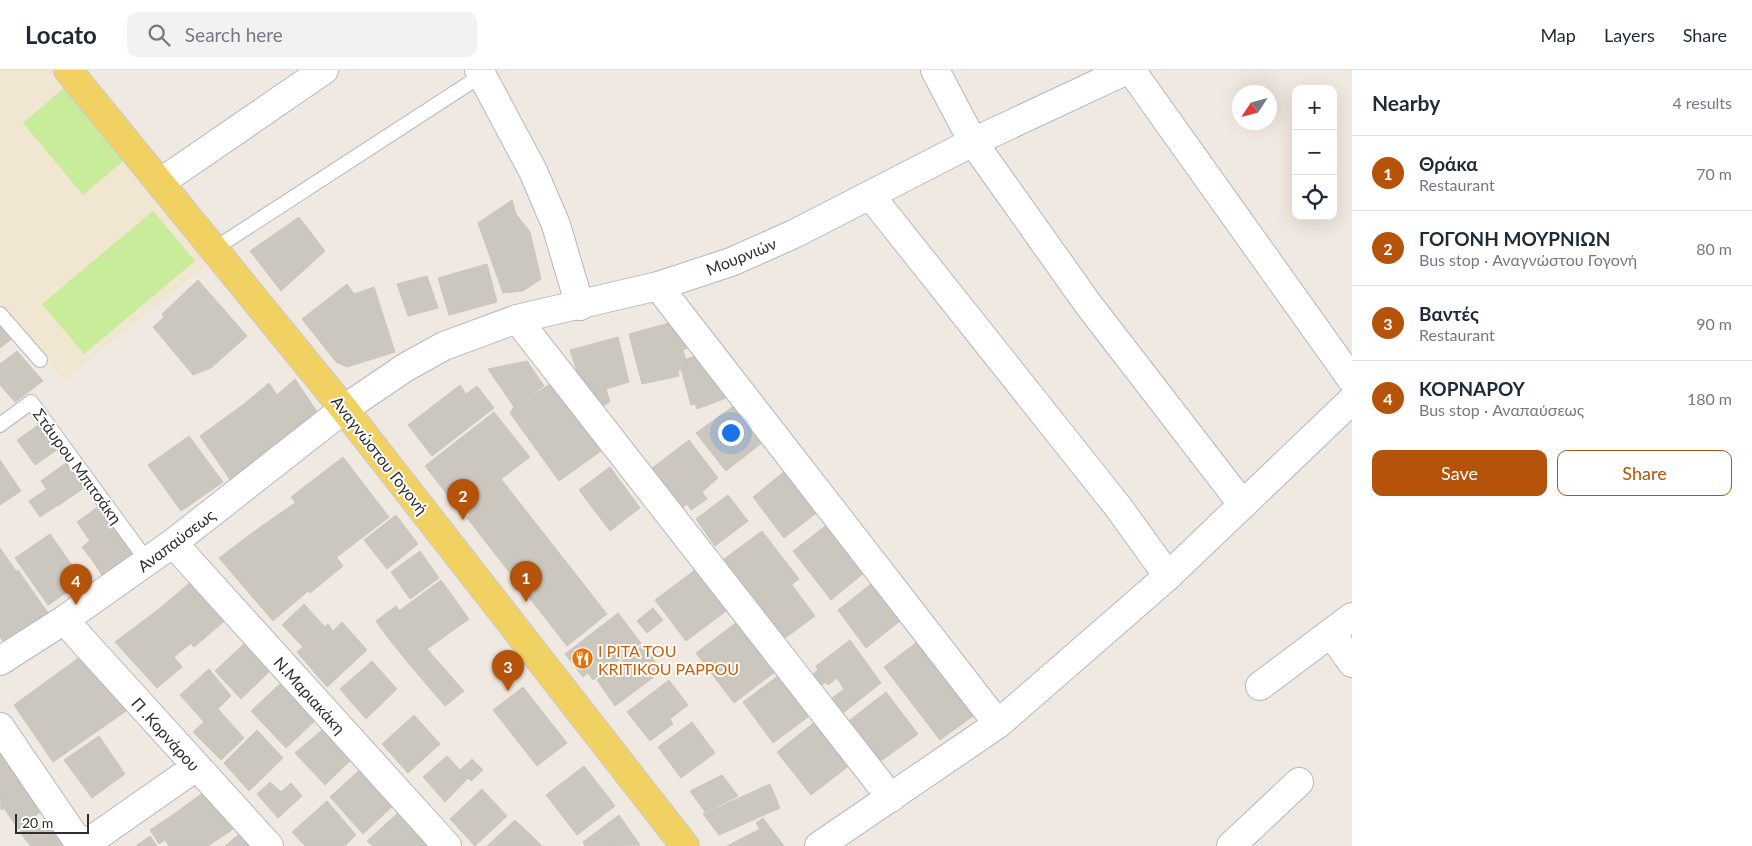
<!DOCTYPE html>
<meta charset="utf-8">
<style>
body{margin:0;font-family:Lato,sans-serif;background:#f2f2f3;color:#1f2937}
.controls{position:absolute;right:15px;top:15px;display:grid;overflow:hidden;border-radius:10px;box-shadow:0 5px 20px #0002}
.controls button{width:45px;height:45px;display:grid;place-items:center;padding:0;border:0;border-bottom:1px solid #e0e1e3;background:#fff;color:#1f2937;font:25px sans-serif}
.compass{position:absolute;left:1232px;top:15px;width:45px;height:45px;border-radius:50%;background:#fff;box-shadow:0 5px 20px #0002;rotate:234deg}
.scale{position:absolute;left:15px;bottom:12px;width:74px;box-sizing:border-box;padding-left:5px;border:2px solid #2e2e2e;border-top:0;font-size:14px;line-height:18px;white-space:nowrap;color:#2e2e2e;-webkit-text-stroke:4px #fff;paint-order:stroke}
.you{position:absolute;left:730px;top:362px;width:18px;height:18px;margin:-12px;border:4px solid #fff;border-radius:50%;background:#1a73e8;box-shadow:0 0 0 8px #1a73e833}
.badge{display:grid;place-items:center;width:32px;height:32px;border-radius:50%;background:#b45309;color:#fff;font-size:16px;font-weight:700}
.pin{position:absolute;translate:-50% -41px;filter:drop-shadow(0 1px 2px #0008)}
.pin::after{content:'';position:absolute;top:26px;width:18px;height:15px;background:inherit;clip-path:polygon(0 0,100% 0,50% 100%)}
.list{margin:0;padding:0;list-style:none}
h2{display:flex;justify-content:space-between;align-items:center;height:65px;margin:0;padding:0 20px;font-size:21px}
h2 small{font-size:16px;font-weight:400;color:#747a83}
.list li{display:grid;grid-template-columns:32px 1fr auto;gap:15px;align-items:center;box-sizing:border-box;height:75px;padding:0 20px;border-top:1px solid #e0e1e3}
.list b{display:block;font-size:19px;white-space:nowrap}
.list p{margin:0;font-size:16px;white-space:nowrap;color:#747a83}
.list em{font-size:16px;font-style:normal;color:#747a83}
.actions{display:flex;gap:10px;padding:15px 20px}
.actions a{flex:1;padding:11px 0;border:1px solid #b45309;border-radius:10px;text-align:center;font-size:18px;color:#b45309}
.actions .main{background:#b45309;color:#fff}
.icon{flex:none;width:28px;height:28px;fill:none;stroke:currentColor;stroke-width:2;stroke-linecap:round;stroke-linejoin:round}
.map{position:relative;flex:none;width:1352px;height:776px;overflow:hidden}
header{display:flex;align-items:center;gap:30px;box-sizing:border-box;height:70px;padding:0 25px;background:#fff;border-bottom:1px solid #e0e1e3}
header strong{font-size:24px}
nav{display:flex;gap:28px;margin-inline-start:auto;font-size:18px}
.search{width:350px;height:45px;background:#f2f2f3;display:flex;align-items:center;gap:12px;box-sizing:border-box;padding:0 18px;border-radius:10px;color:#747a83;font-size:19px}
main{display:flex}
aside{flex:1;background:#fff}
.map>svg:first-child{display:block}
</style>
<header>
<strong>Locato</strong>
<div class="search"><svg class="icon" aria-label="search" viewBox="0 0 24 24"><circle cx="10" cy="10" r="6"/><path d="M15 15l6 6"/></svg>Search here</div>
<nav><a>Map</a><a>Layers</a><a>Share</a></nav>
</header>
<main>
<div class="map">
<svg width="1352" height="776" viewBox="0 0 1352 776">
<rect width="100%" height="100%" fill="#efe9e1"/>
<path fill="#f0e6d1" d="M0 0H55L214 189 65 310 0 235Z"/>
<path fill="#c9ec9a" d="M64 18 124 90 83 125 23 53Z
M153 141 195 191 84 284 42 234Z"/>
<path fill="#cbc7bf" stroke="#cbc5ba" d="M512 130 516 144 530 162 541 209 523 221 503 223 478 153Z
M299 147 325 181 281 221 250 181Z
M487 194 497 232 449 245 438 208Z
M427 206 438 238 408 246 397 214Z
M198 210 247 266 211 298 193 305 153 257 164 247 162 244Z
M347 214 354 224 374 217 395 282 347 297 336 292 302 249Z
M680 250 688 278 683 280 688 297 678 300 679 306 642 314 629 264Z
M0 252 14 267 0 278Z
M618 267 629 312 606 319 610 332 600 337 579 308 570 280Z
M17 281 43 311 15 332 0 315V294Z
M704 284 729 327 697 339 695 334 691 335 681 299 688 297 686 289Z
M527 291 544 316 514 337 488 299Z
M295 309 316 340V348L276 377 244 334 269 313 277 325Z
M552 313 601 381 559 411 510 343 514 337Z
M460 315 466 324 477 316 494 338 432 386 408 355Z
M244 334 276 377 231 411 200 366Z
M735 335 763 372 726 401 696 363Z
M494 342 530 387 501 409 607 544 567 576 467 448 470 445 464 438 460 441 425 396Z
M43 352 61 377 35 395 17 370Z
M189 366 223 412 181 441 148 395Z
M689 370 718 408 702 422 707 429 691 440 687 434 676 442 647 402Z
M343 387 389 447 337 487 291 427Z
M0 390 21 421 0 435Z
M70 390 88 415 58 436 41 411Z
M791 396 824 437 784 468 753 427Z
M610 397 640 438 610 461 579 420Z
M47 419 58 435 40 447 29 431Z
M728 425 748 451 715 476 696 449Z
M295 433 343 496 310 523 256 460Z
M102 434 126 466 92 490 82 477 90 471 77 452Z
M396 445 418 474 387 499 364 470Z
M833 450 870 498 831 530 793 481Z
M256 460 308 521 273 551 219 488Z
M762 461 799 509 756 542 720 492Z
M50 464 83 511 48 535 15 488Z
M126 466 136 481 102 505 92 490Z
M0 478 16 501 0 512Z
M420 481 439 508 410 529 391 502Z
M18 500 48 543 5 574 0 567V512Z
M695 500 726 541 686 571 655 530Z
M441 510 469 549 427 579 399 541Z
M876 510 905 547 866 578 838 540Z
M192 511 227 549 194 577 159 539Z
M792 515 815 546 785 568 761 538Z
M304 534 325 557 303 577 282 555Z
M396 536 405 549 385 564 376 551Z
M653 538 663 550 647 563 637 551Z
M159 539 191 573 174 587 182 597 157 618 115 572Z
M618 543 641 573 593 610 588 603 600 594 582 571Z
M405 549 427 579 409 594 385 564Z
M342 552 367 580 327 617 297 582 328 554 333 561Z
M737 552 775 602 734 633 696 583Z
M921 569 977 643 940 670 884 597Z
M850 570 881 613 838 647 827 632 844 619 837 608 828 615 826 612 822 615 815 614 812 606 818 599 816 596Z
M247 571 272 599 241 629 215 601Z
M582 571 599 594 583 607 565 584Z
M643 575 662 601 615 636 597 610Z
M427 579 464 621 445 636 409 594Z
M84 584 129 639 53 692 14 635Z
M372 591 397 619 366 649 340 619Z
M209 599 231 626 204 652 180 625Z
M778 606 808 647 773 673 743 632Z
M285 609 319 647 286 678 251 641Z
M669 610 688 635 670 649 673 654 650 671 627 642Z
M523 617 567 673 537 696 493 640Z
M886 622 918 664 877 694 846 653Z
M218 639 244 668 221 690 193 662Z
M414 645 440 674 408 703 382 674Z
M816 651 850 695 811 725 777 682Z
M692 652 715 683 681 708 658 677Z
M328 655 356 685 325 715 295 683Z
M257 660 283 688 249 721 224 693Z
M0 664 16 688 0 699Z
M99 666 125 704 92 728 64 690Z
M447 686 460 700 472 689 483 700 471 711 468 708 445 732 423 707Z
M12 691 31 719 1 740 0 699Z
M365 695 397 732 363 764 330 727Z
M584 696 615 736 577 765 546 725Z
M722 705 738 726 705 742 690 721Z
M270 712 281 722 291 713 302 726 278 748 257 724Z
M770 714 780 738 719 765 703 744Z
M31 719 36 731 25 738 18 728Z
M208 719 239 755 208 776H196L174 744Z
M482 719 507 746 475 776 450 749Z
M18 728 39 759 25 769 4 738Z
M36 731 43 740 32 748 25 738Z
M327 731 356 765 345 776H305L292 762Z
M400 741 434 776H373L367 771Z
M174 744 196 776H169L165 770 159 774 150 760Z
M619 745 640 775 585 776 583 772Z
M56 746 66 776H31L25 769Z
M763 748 784 776H727L760 759 756 753Z
M515 750 533 767 524 776H487Z
M244 760 259 776H225Z
M150 766 157 776H136Z
M533 767 542 776H524Z"/>
<g fill="none" stroke-linecap="round" stroke-linejoin="round">
<defs>
<path id="service" d="M214 179 482 5
M0 244 40 290
M0 355 31 332 148 492"/>
<path id="minor" d="M479 0 533 101 556 155 580 236
M935 0 973 72 1088 234 1243 435
M1131 0 1352 310
M161 112 324 0
M870 125 1119 438 1168 506
M658 216 998 654
M517 249 891 728
M173 473 447 776
M64 550 269 776
M1331 563 1352 593
M1260 616 1352 547
M0 657 81 776
M83 776 196 697
M1231 776 1299 712"/>
<path id="secondary" d="M0 591 64 550 173 473 344 339 406 297 444 276 517 249 658 216 731 192 794 164 973 72 1127 0
M819 776 998 654 1168 506 1352 330"/>
<path id="primary" d="M68 0 344 339 685 776"/>
</defs>
<use href="#service" stroke="#b4b7c1" stroke-width="16"/>
<use href="#minor" stroke="#b4b7c1" stroke-width="30"/>
<use href="#secondary" stroke="#b4b7c1" stroke-width="30"/>
<use href="#primary" stroke="#c9c9c9" stroke-width="30"/>
<use href="#service" stroke="#fff" stroke-width="14"/>
<use href="#minor" stroke="#fff" stroke-width="28"/>
<use href="#secondary" stroke="#fff" stroke-width="28"/>
<use href="#primary" stroke="#f2d163" stroke-width="28"/>
</g>
<defs>
<symbol id="restaurant-disc" viewBox="-11 -11 22 22"><circle r="9.5" fill="#e8710a" stroke="#fff"/><path d="M-5-6h1v4h1v-4h1v4h1v-4h1v5L-1.5 .5V6h-2V.5L-5-1ZM5-6V6H3V1.5H1.5Q1.5-4 5-6Z" fill="#fff"/></symbol>
</defs>
<g fill-rule="evenodd">
<use href="#restaurant-disc" x="570" y="576" width="25" height="25"/>
</g>
<g text-anchor="middle" dominant-baseline="central" stroke-width="4" stroke-linejoin="round" paint-order="stroke">
<g font-size="16" fill="#2e2e2e" stroke="#fff">
<text transform="translate(741 186) rotate(-22)">Μουρνιών</text>
<text transform="translate(380 385) rotate(52)">Αναγνώστου Γογονή</text>
<text transform="translate(78 396) rotate(54)">Στάυρου Μπιτσάκη</text>
<text transform="translate(176 470) rotate(-37)">Αναπαύσεως</text>
<text transform="translate(310 625) rotate(48)">Ν.Μαριακάκη</text>
<text transform="translate(166 664) rotate(48)">Π .Κορνάρου</text>
</g>
<g font-size="16" fill="#c56008" stroke="#fff" text-anchor="start">
<text x="598" y="580">I PITA TOU<tspan x="598" dy="18">KRITIKOU PAPPOU</tspan></text>
</g>
</g>
</svg>
<div class="controls">
<button>+</button>
<button>−</button>
<button><svg class="icon" aria-label="locate" viewBox="0 0 24 24"><circle cx="12" cy="12" r="6"/><path d="M12 2v4M12 18v4M2 12h4M18 12h4"/></svg></button>
</div>
<svg class="compass" viewBox="-18 -18 36 36"><path d="M0-13l5 13h-10z" fill="#e53935"/><path d="M0 13l5-13h-10z" fill="#747a83"/></svg>
<div class="scale">20 m</div>
<div class="you"></div>
<div class="pin badge" style="left:526px;top:532px">1</div>
<div class="pin badge" style="left:463px;top:450px">2</div>
<div class="pin badge" style="left:508px;top:621px">3</div>
<div class="pin badge" style="left:76px;top:535px">4</div>
</div>
<aside>
<h2>Nearby<small>4 results</small></h2>
<ul class="list">
<li><span class="badge">1</span><div><b>Θράκα</b><p>Restaurant</p></div><em>70 m</em></li>
<li><span class="badge">2</span><div><b>ΓΟΓΟΝΗ ΜΟΥΡΝΙΩΝ</b><p>Bus stop · Αναγνώστου Γογονή</p></div><em>80 m</em></li>
<li><span class="badge">3</span><div><b>Βαντές</b><p>Restaurant</p></div><em>90 m</em></li>
<li><span class="badge">4</span><div><b>ΚΟΡΝΑΡΟΥ</b><p>Bus stop · Αναπαύσεως</p></div><em>180 m</em></li>
</ul>
<div class="actions"><a class="main">Save</a><a>Share</a></div>
</aside>
</main>
